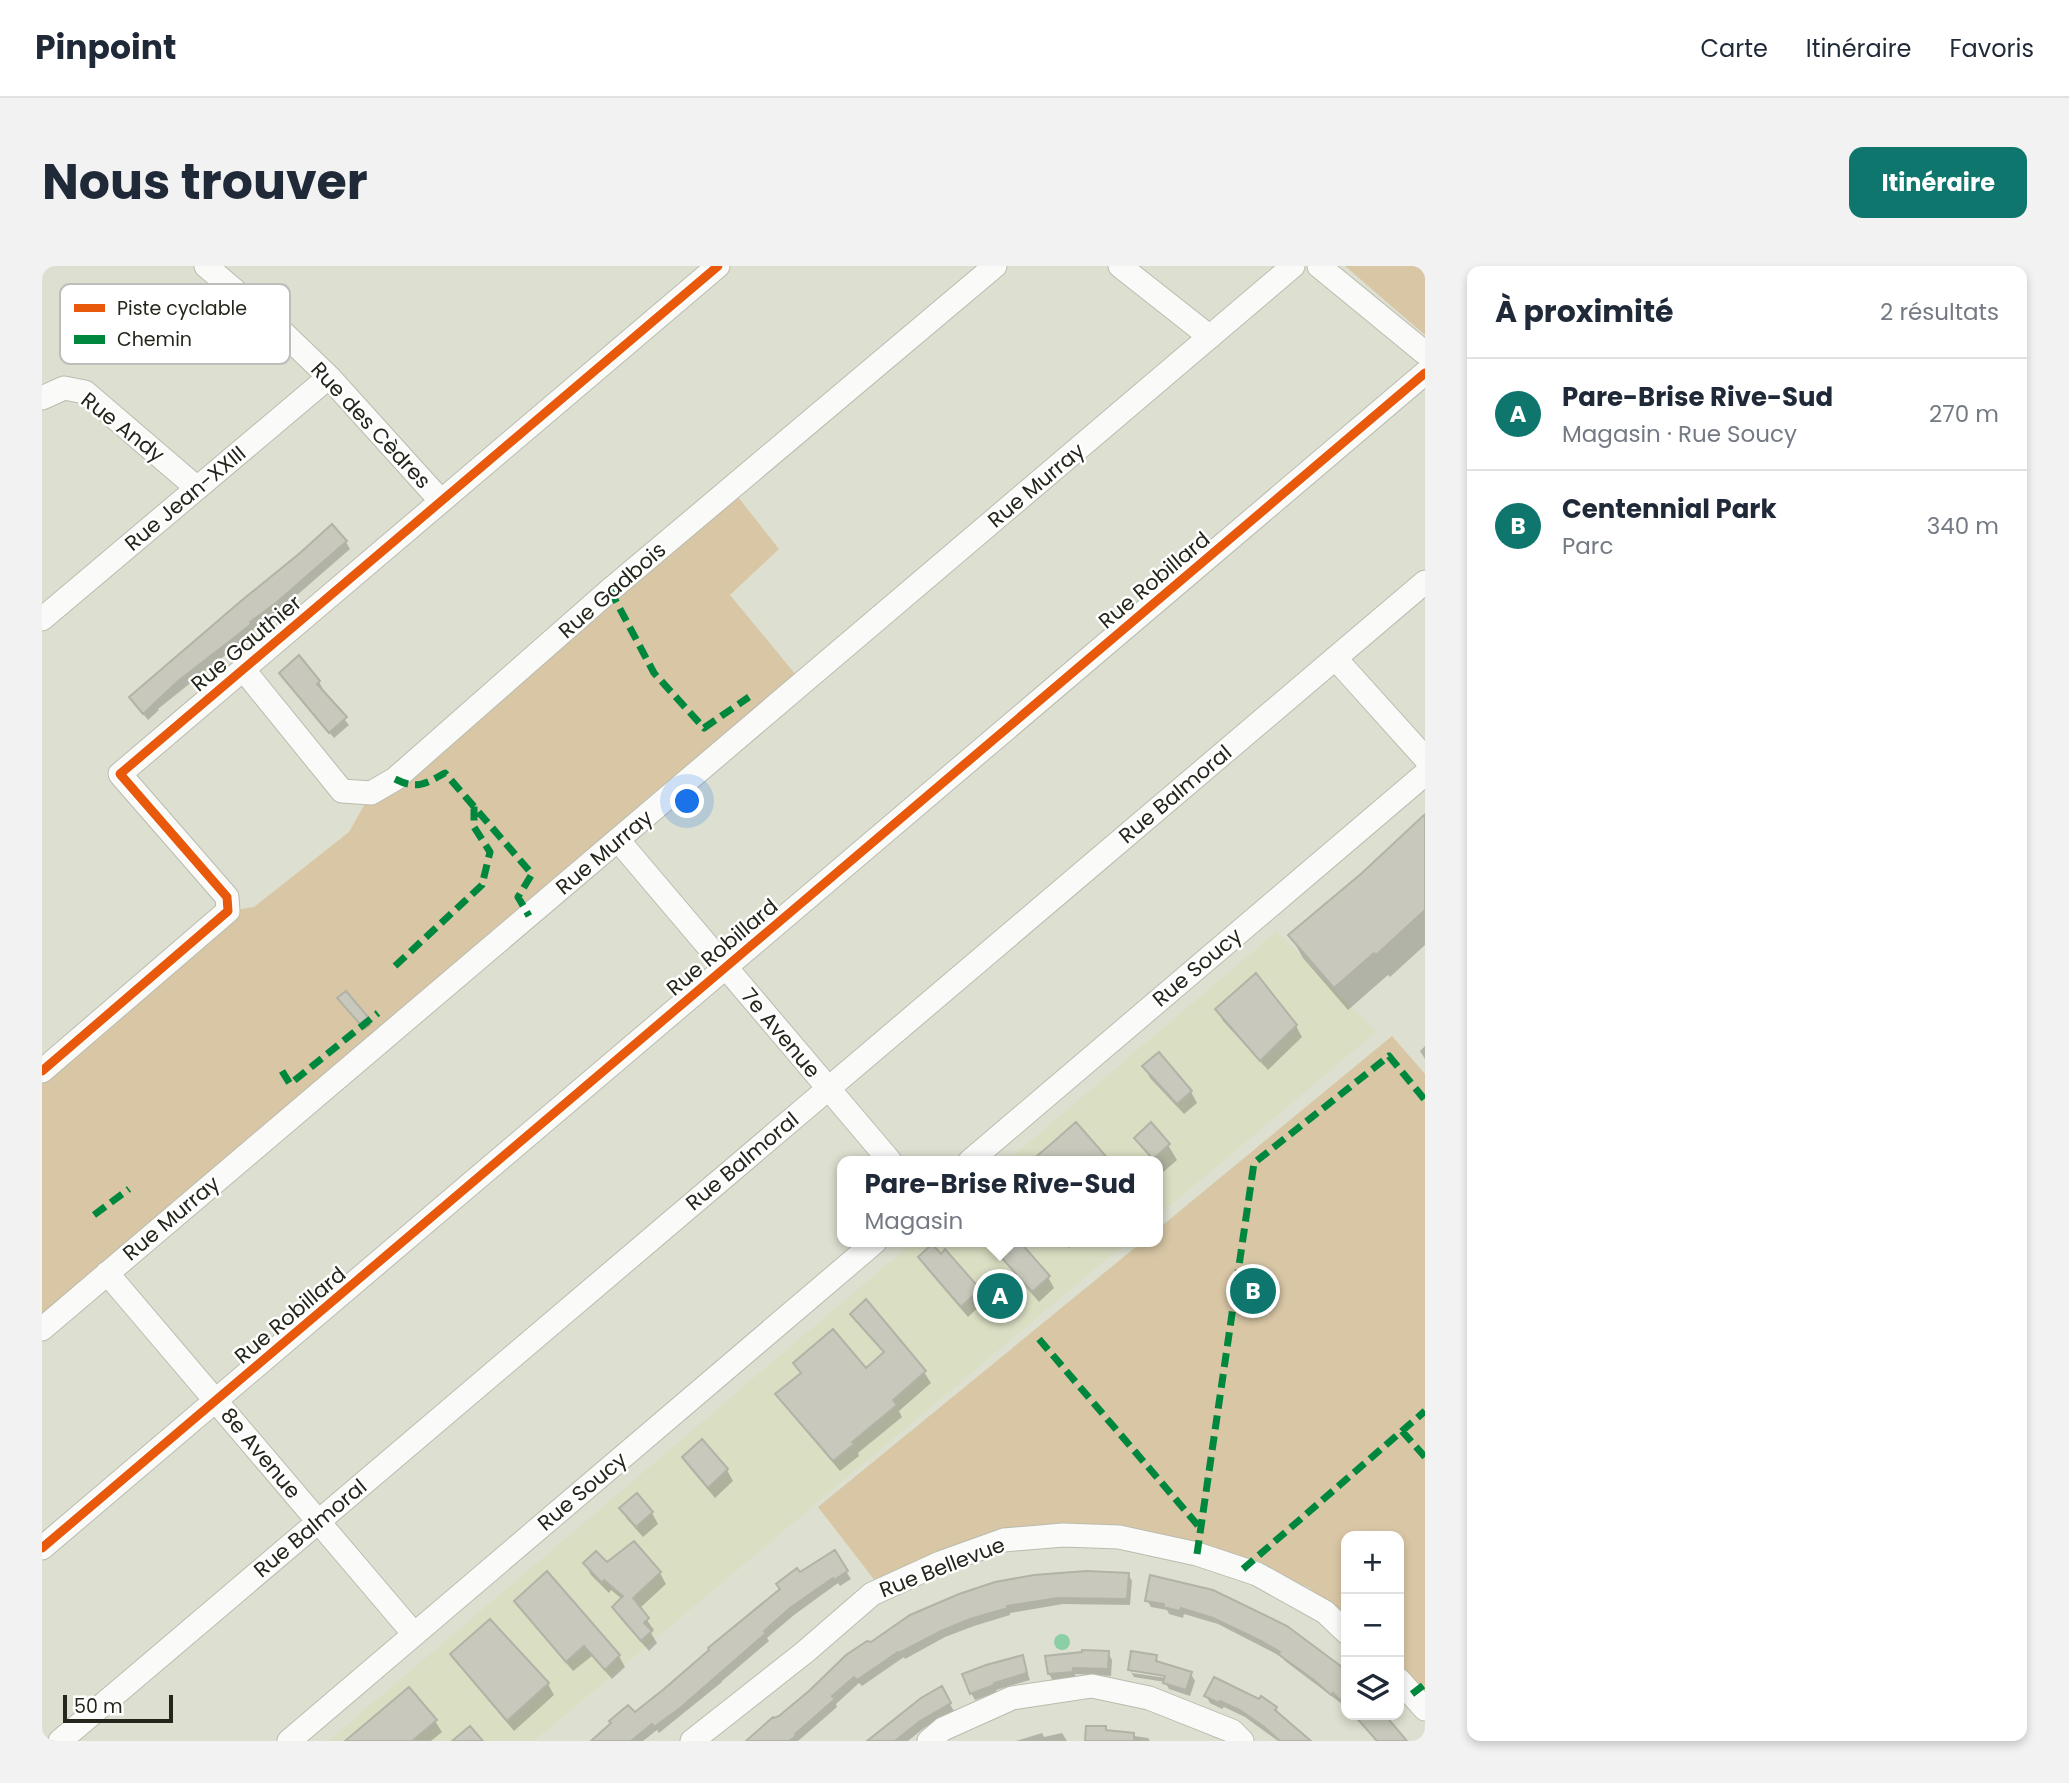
<!DOCTYPE html>
<html lang="fr">
<meta charset="utf-8">
<style>
body{margin:0;font-family:Poppins,sans-serif;background:#f2f2f3;color:#1f2937}
.controls{position:absolute;right:21px;bottom:21px;display:grid;overflow:hidden;border-radius:14px;box-shadow:0 4px 10px #0003}
.controls button{width:63px;height:63px;display:grid;place-items:center;padding:0;border:0;border-bottom:2px solid #e0e1e3;background:#fff;color:#1f2937;font:35px sans-serif}
.scale{position:absolute;left:21px;bottom:18px;width:110px;box-sizing:border-box;padding-left:7px;border:4px solid #24261b;border-top:0;font-size:19px;line-height:24px;white-space:nowrap;color:#24261b;-webkit-text-stroke:5px #fff;paint-order:stroke}
.you{position:absolute;left:646px;top:536px;width:24px;height:24px;margin:-18px;border:5px solid #fff;border-radius:50%;background:#1a73e8;box-shadow:0 0 0 10px #1a73e833}
.badge{display:grid;place-items:center;width:46px;height:46px;border-radius:50%;background:#0f766e;color:#fff;font-size:23px;font-weight:700}
.pin{position:absolute;translate:-50% -50%;border:4px solid #fff;box-shadow:0 2px 7px #0006}
.popup{position:absolute;left:795px;top:890px;width:326px;height:91px;box-sizing:border-box;display:grid;place-content:center;border-radius:14px;background:#fff;filter:drop-shadow(0 2px 5px #0005);font-size:23px;white-space:nowrap;color:#747a83}
.popup b{font-size:26px;color:#1f2937}
.popup::after{content:'';position:absolute;left:50%;top:100%;margin-left:-14px;border:14px solid transparent;border-top-color:#fff}
.list{margin:0;padding:0;list-style:none}
h2{display:flex;justify-content:space-between;align-items:center;height:91px;margin:0;padding:0 28px;font-size:30px}
h2 small{font-size:23px;font-weight:400;color:#747a83}
.list li{display:grid;grid-template-columns:46px 1fr auto;gap:21px;align-items:center;box-sizing:border-box;height:112px;padding:0 28px;border-top:2px solid #e0e1e3}
.list b{display:block;font-size:26px;white-space:nowrap}
.list p{margin:0;font-size:23px;white-space:nowrap;color:#747a83}
.list em{font-size:23px;font-style:normal;color:#747a83}
.icon{flex:none;width:38px;height:38px;fill:none;stroke:currentColor;stroke-width:2;stroke-linecap:round;stroke-linejoin:round}
.map{position:relative;flex:none;width:1383px;height:1475px;overflow:hidden;border-radius:14px}
header{display:flex;align-items:center;gap:42px;box-sizing:border-box;height:98px;padding:0 35px;background:#fff;border-bottom:2px solid #e0e1e3}
header strong{font-size:33px}
nav{display:flex;gap:38px;margin-inline-start:auto;font-size:24px}
.intro{display:flex;align-items:center;justify-content:space-between;box-sizing:border-box;height:168px;padding:0 42px}
h1{margin:0;font-size:49px}
.button{padding:18px 32px;border-radius:14px;background:#0f766e;color:#fff;font-size:24px;font-weight:700}
main{display:flex;gap:42px;padding:0 42px}
aside{flex:1;background:#fff;border-radius:14px;box-shadow:0 4px 10px #0003}
.map>svg:first-child{display:block}
</style>
<header>
<strong>Pinpoint</strong>
<nav><a>Carte</a><a>Itinéraire</a><a>Favoris</a></nav>
</header>
<div class="intro"><h1>Nous trouver</h1><a class="button">Itinéraire</a></div>
<main>
<div class="map">
<svg width="1383" height="1475" viewBox="0 0 1383 1475">
<rect width="100%" height="100%" fill="#dde0d0"/>
<path fill="#dadfc3" d="M1235 665 1334 766 1116 950V895H965Z
M871 976H1085L492 1475H286Z"/>
<path fill="#d8c6a5" d="M1303 0H1383V69Z
M689 222 737 283 688 329 759 415 0 1063V805L186 645 212 641 307 566 329 527Z
M1350 770 1383 808V1427L1357 1397V1270H1304V1351L1267 1322 1196 1290 1123 1269 1003 1264 834 1316 776 1241 1100 976H1116V963Z"/>
<path fill="#8bcfa6" d="M1012 1376a8 8 0 1 1 16 0a8 8 0 1 1-16 0Z"/>
<path fill="#0003" fill-rule="evenodd" d="M304 276 308 283 239 343 211 364 212 365 201 375 116 443 117 444 106 454 93 438 89 432Z
M257 392 277 416 281 423 279 425 307 459 292 472 243 414Z
M1383 551V679L1348 711 1346 709 1306 744 1261 692 1248 669 1274 649Z
M1214 709 1254 760 1260 771 1226 804 1181 755 1175 744Z
M297 733 325 752 329 759 322 764Z
M1383 780V793L1378 785Z
M1102 801 1149 826 1155 837 1142 848 1108 812Z
M1095 872 1126 879 1135 894 1120 907 1116 901V895H1110Z
M945 976H976L1006 1011 1012 1022 997 1036Z
M1021 976H1034L1027 982Z
M903 985 937 1024 943 1035 926 1051 885 1003 879 992 899 990Z
M810 1048 882 1106 889 1117 857 1145 860 1151 816 1187 817 1190 798 1205 742 1139 736 1128 760 1109 753 1098 824 1105 843 1088 817 1059Z
M660 1176 685 1204 691 1215 673 1232 648 1202 642 1191Z
M594 1229 610 1247 616 1258 601 1271 585 1253 579 1242Z
M792 1287 809 1313 798 1320 796 1317 752 1349 725 1372 727 1375 680 1415V1416L617 1467 615 1464 601 1475H552L593 1449 758 1309Z
M543 1298H565L618 1307 624 1318 597 1343 612 1364 609 1367 615 1377 607 1385 578 1352 572 1341 580 1333 569 1324 567 1327 549 1309Z
M505 1307 577 1390 583 1401 570 1413 550 1390 531 1405 481 1346 475 1335Z
M1086 1308 1090 1315 1088 1339 1021 1338 968 1347V1349L932 1360 903 1371 863 1393 862 1391 820 1420 817 1417 794 1438 795 1441 756 1475H706L829 1377 869 1350Z
M1110 1311 1293 1397 1304 1407V1441L1243 1395 1240 1391 1176 1358 1142 1348 1141 1352 1127 1348 1125 1344 1109 1341 1105 1334Z
M1066 1387 1070 1394 1069 1410 1033 1408 1034 1413 1011 1415 1007 1408 1005 1391Z
M411 1388 506 1418 512 1429 472 1465 417 1399Z
M980 1391 988 1414 954 1424 955 1426 933 1434 929 1427Z
M1114 1391 1118 1398 1149 1408 1153 1415 1148 1430 1127 1423 1123 1416 1092 1411 1088 1404ZM1090 1403 1132 1410 1131 1413 1090 1407Z
M899 1423 912 1445 882 1462 866 1475H828Z
M1164 1430 1234 1442 1238 1449 1265 1475H1236L1203 1451 1182 1441 1180 1443 1168 1437Z
M393 1455 400 1466 389 1475H305Z
M1065 1466 1106 1472 1108 1475H1045Z
M1000 1467 1002 1471 1020 1467 1025 1475H974Z"/>
<path fill="#c8c9bc" stroke="#b3b2a6" stroke-width="2" d="M290 258 305 275 235 336 208 356 209 358 197 368 136 415 101 448 87 431 199 335 258 287Z
M257 389 278 415 275 418 305 451 287 467 237 407Z
M1383 548V644L1334 689 1332 687 1292 722 1246 669 1320 607Z
M1214 707 1255 759 1218 795 1173 743Z
M304 725 326 751 318 758 295 732Z
M1117 786 1150 825 1135 838 1100 800Z
M1034 856 1068 895H989L1009 878Z
M1109 856 1128 878 1111 893 1092 872Z
M946 976H978L1008 1010 990 1026Z
M890 978 899 988 903 983 938 1023 919 1041 876 991Z
M824 1033 884 1105 851 1134 855 1139 810 1176 812 1178 791 1195 733 1128 759 1107 751 1097 791 1063 824 1102 842 1086 808 1048Z
M660 1173 686 1203 666 1222 640 1191Z
M595 1227 611 1246 594 1261 577 1242Z
M592 1275 619 1306 591 1332 607 1352 602 1357 610 1365 599 1375 570 1341 581 1330 562 1314 560 1317 541 1297 554 1285 565 1296Z
M793 1284 806 1305 792 1314 791 1312 748 1342 722 1365 724 1367 638 1442 612 1461 610 1458 589 1475H549L569 1457 567 1455 586 1439 593 1446 622 1423 667 1384 666 1382 738 1323 734 1318 755 1302 758 1306Z
M505 1305 578 1389 563 1404 542 1380 524 1396 472 1335Z
M1044 1305 1087 1307 1085 1333 1016 1332 965 1340 966 1342 928 1353 899 1365 857 1387 856 1386 815 1414 812 1411 790 1430 793 1433 753 1468 754 1470 747 1475H704L731 1451 732 1452 737 1450 767 1425 804 1389 825 1375 829 1376 868 1349 917 1328 953 1316 992 1309Z
M1108 1309 1171 1324 1245 1360 1304 1404V1440L1291 1427 1289 1429 1272 1414 1236 1388 1238 1386 1219 1375 1171 1352 1139 1342 1138 1345 1121 1341 1122 1338 1103 1335Z
M448 1353 507 1417 465 1455 408 1388Z
M1040 1384 1067 1385 1066 1403 1031 1402V1406L1006 1408 1003 1390 1040 1386Z
M1089 1385 1115 1389 1114 1395 1150 1406 1144 1424 1121 1417 1123 1410 1086 1404Z
M981 1389 985 1407 952 1417V1419L928 1428 920 1408 944 1399Z
M1172 1411 1217 1433 1219 1430 1235 1441 1233 1444 1269 1475H1238L1221 1460 1198 1444 1178 1435 1177 1437 1162 1430Z
M900 1420 909 1437 878 1455 853 1475H825L879 1432Z
M367 1421 395 1454 370 1475H303Z
M1312 1449H1343L1365 1475H1335Z
M428 1460 441 1475H410Z
M1044 1460H1064V1464L1092 1467V1475H1043Z"/>
<g fill="none" stroke-linecap="round" stroke-linejoin="round">
<defs>
<path id="minor" d="M164 0 232 58 287 111 399 235
M1078 0 1168 71
M1277 0 1383 87
M0 132 22 122 43 126 155 222
M0 353 287 111
M1293 392 1383 492
M201 403 300 525 329 527 353 513 568 324 953 0
M576 574 848 895
M0 805 186 645 185 631 78 508 676 0
M928 895 1383 508
M65 1007 372 1368
M0 1063 1251 0
M0 1282 1383 107
M1357 1414 1383 1443
M18 1475 1383 316
M247 1475 833 976
M650 1475 763 1386 830 1328 898 1297 962 1274 1021 1269 1077 1271 1155 1288 1215 1308 1283 1346 1304 1366
M887 1475 901 1463 970 1432 1050 1420 1107 1432 1190 1465 1200 1475"/>
</defs>
<use href="#minor" stroke="#b9bcaf" stroke-width="25"/>
<use href="#minor" stroke="#fafaf8" stroke-width="23"/>
<path stroke="#00873e" stroke-width="7" stroke-dasharray="14 7" stroke-linecap="butt" d="M568 324 612 407 662 462 707 431
M353 513C375 524 383 518 403 507L490 608 476 631 487 650
M353 700 440 619 448 586 432 561V540
M240 805 248 818 336 747
M52 949 87 923
M997 1073 1159 1263
M1360 1165 1383 1191
M1155 1288 1212 897 1347 790 1383 834
M1201 1303 1383 1145
M1370 1428 1383 1418"/>
<defs>
<path id="cycleway" d="M0 805 186 645 185 631 78 508 676 0
M0 1282 1383 107"/>
</defs>
<use href="#cycleway" stroke="#fff" stroke-width="13"/>
<use href="#cycleway" stroke="#e8590c" stroke-width="9"/>
</g>
<g text-anchor="middle" dominant-baseline="central" stroke-width="5" stroke-linejoin="round" paint-order="stroke">
<g font-size="21" fill="#24261b" stroke="#fff">
<text transform="translate(329 159) rotate(47)">Rue des Cèdres</text>
<text transform="translate(81 161) rotate(38)">Rue Andy</text>
<text transform="translate(994 219) rotate(-40)">Rue Murray</text>
<text transform="translate(143 232) rotate(-40)">Rue Jean-XXIII</text>
<text transform="translate(1112 314) rotate(-40)">Rue Robillard</text>
<text transform="translate(570 324) rotate(-41)">Rue Gadbois</text>
<text transform="translate(204 377) rotate(-40)">Rue Gauthier</text>
<text transform="translate(1133 528) rotate(-40)">Rue Balmoral</text>
<text transform="translate(562 586) rotate(-40)">Rue Murray</text>
<text transform="translate(680 681) rotate(-40)">Rue Robillard</text>
<text transform="translate(1155 701) rotate(-40)">Rue Soucy</text>
<text transform="translate(739 767) rotate(50)">7e Avenue</text>
<text transform="translate(700 895) rotate(-40)">Rue Balmoral</text>
<text transform="translate(129 952) rotate(-40)">Rue Murray</text>
<text transform="translate(248 1049) rotate(-40)">Rue Robillard</text>
<text transform="translate(219 1187) rotate(50)">8e Avenue</text>
<text transform="translate(540 1225) rotate(-40)">Rue Soucy</text>
<text transform="translate(268 1262) rotate(-40)">Rue Balmoral</text>
<text transform="translate(900 1301) rotate(-21)">Rue Bellevue</text>
</g>
</g>
<rect x="18" y="18" width="230" height="80" rx="10" fill="#fff" stroke="#bdbebb" stroke-width="2"/>
<rect x="32" y="38" width="31" height="8" fill="#e8590c"/>
<rect x="32" y="69" width="31" height="9" fill="#00873e"/>
<g font-size="19" fill="#24261b">
<text x="75" y="49">Piste cyclable</text>
<text x="75" y="80">Chemin</text>
</g>
</svg>
<div class="controls">
<button>+</button>
<button>−</button>
<button><svg class="icon" aria-label="layers" viewBox="0 0 24 24"><path d="M12 4l9 5-9 5-9-5zM3 14l9 5 9-5"/></svg></button>
</div>
<div class="scale">50 m</div>
<div class="you"></div>
<div class="pin badge" style="left:958px;top:1030px">A</div>
<div class="popup"><b>Pare-Brise Rive-Sud</b>Magasin</div>
<div class="pin badge" style="left:1211px;top:1025px">B</div>
</div>
<aside>
<h2>À proximité<small>2 résultats</small></h2>
<ul class="list">
<li><span class="badge">A</span><div><b>Pare-Brise Rive-Sud</b><p>Magasin · Rue Soucy</p></div><em>270 m</em></li>
<li><span class="badge">B</span><div><b>Centennial Park</b><p>Parc</p></div><em>340 m</em></li>
</ul>
</aside>
</main>
